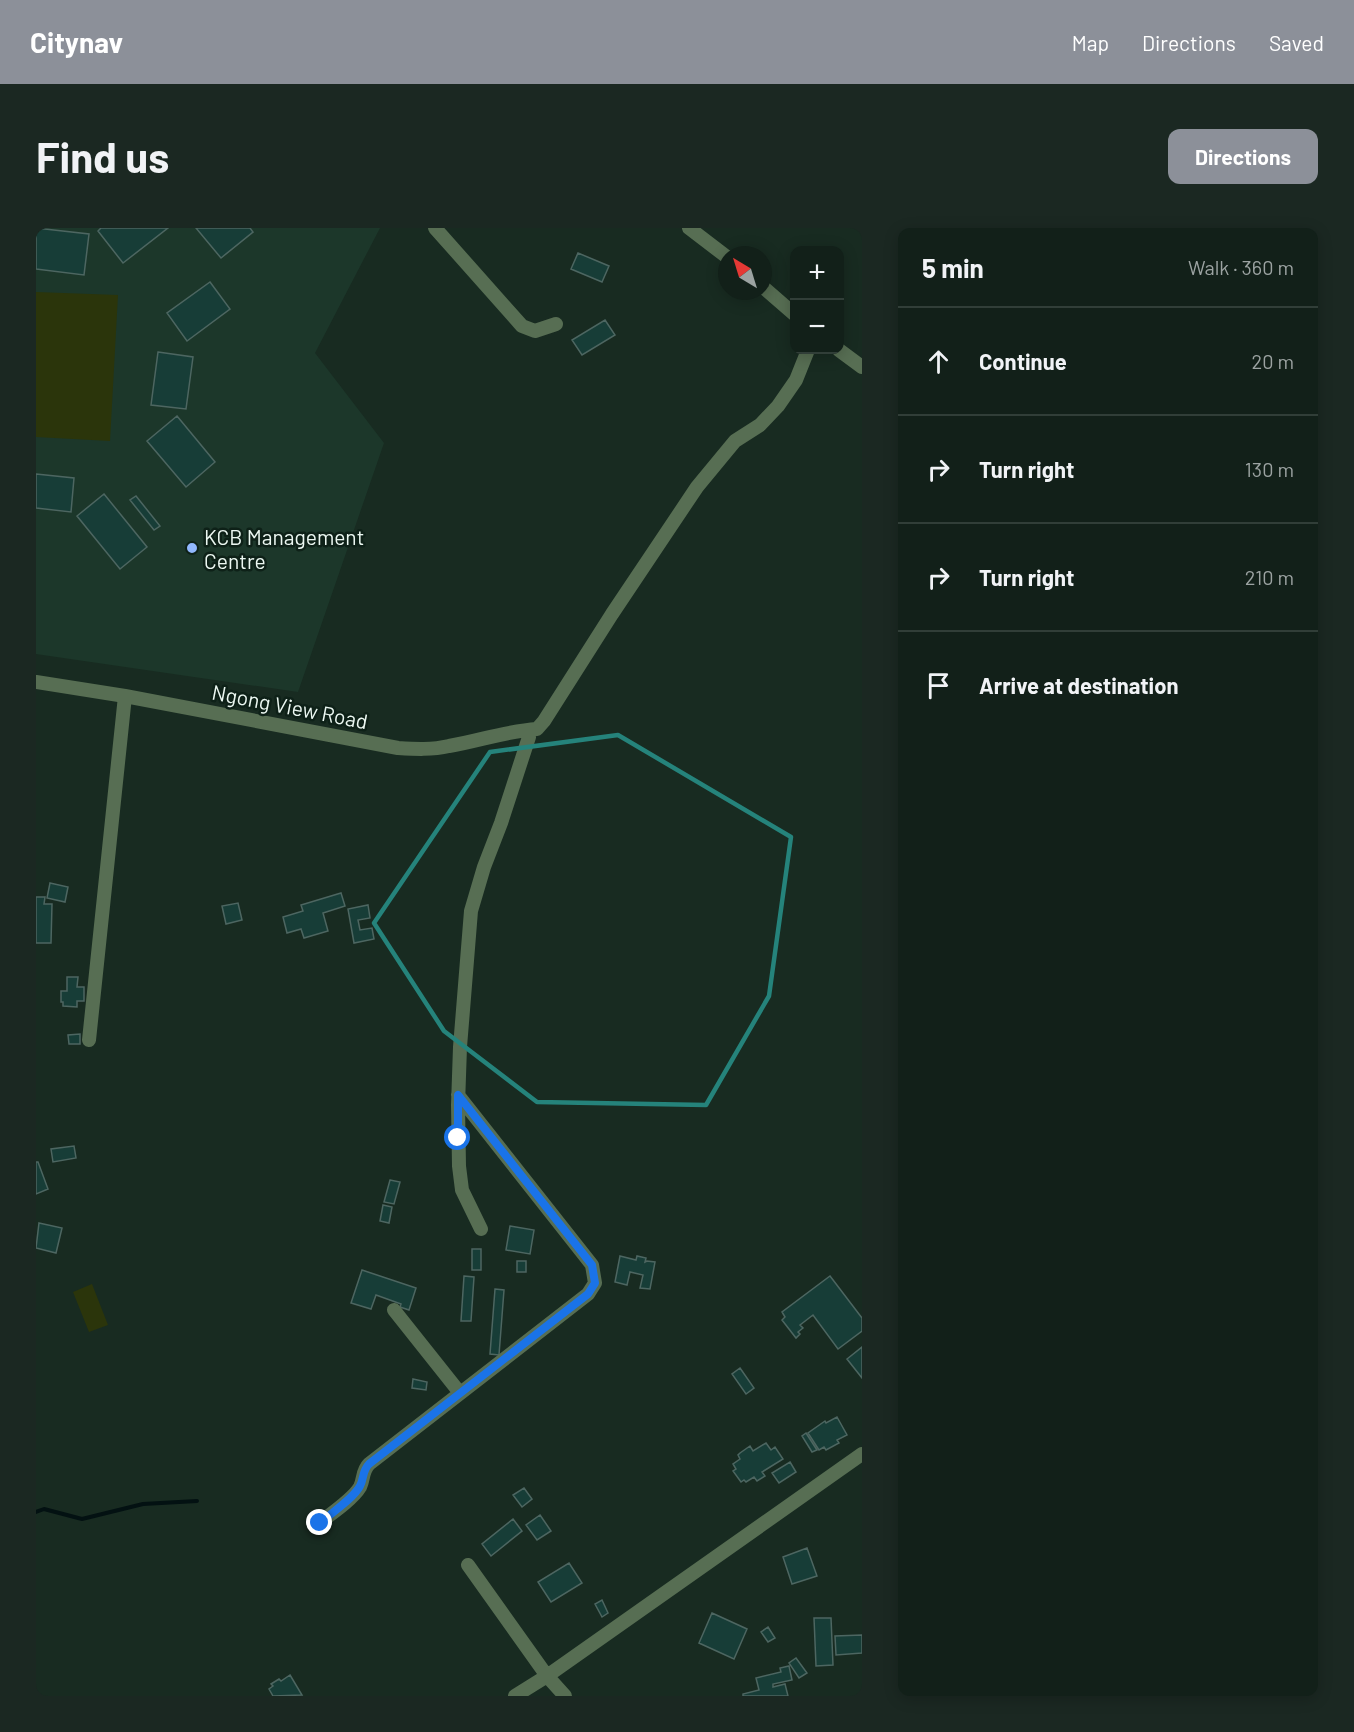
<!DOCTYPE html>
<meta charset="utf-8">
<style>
body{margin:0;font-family:Barlow,sans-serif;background:#1b2822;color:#f1f3f6}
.controls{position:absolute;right:18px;top:18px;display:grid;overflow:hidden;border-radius:12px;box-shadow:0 3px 15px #0003}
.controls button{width:54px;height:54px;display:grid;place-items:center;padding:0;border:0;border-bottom:2px solid #313e38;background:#122019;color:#f1f3f6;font:30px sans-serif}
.compass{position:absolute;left:682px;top:18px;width:54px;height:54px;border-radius:50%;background:#122019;box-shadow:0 3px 15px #0003;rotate:322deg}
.stop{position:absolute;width:18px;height:18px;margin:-14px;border:4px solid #1a73e8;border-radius:50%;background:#fff}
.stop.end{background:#1a73e8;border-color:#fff;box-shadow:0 2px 6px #0008}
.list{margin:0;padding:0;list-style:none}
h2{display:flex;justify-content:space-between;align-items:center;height:78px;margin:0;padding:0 24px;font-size:26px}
h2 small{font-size:20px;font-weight:400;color:#9ca3a2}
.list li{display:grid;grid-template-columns:39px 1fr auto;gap:18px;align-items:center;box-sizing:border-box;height:108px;padding:0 24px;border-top:2px solid #313e38}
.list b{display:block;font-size:22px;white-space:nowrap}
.list em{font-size:20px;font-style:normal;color:#9ca3a2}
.icon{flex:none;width:33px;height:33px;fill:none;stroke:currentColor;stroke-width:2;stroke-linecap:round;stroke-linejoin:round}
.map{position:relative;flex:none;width:826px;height:1468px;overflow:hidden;border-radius:12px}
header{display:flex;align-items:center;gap:36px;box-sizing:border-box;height:84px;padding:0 30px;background:#8c9099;color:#fff}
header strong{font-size:28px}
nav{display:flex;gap:33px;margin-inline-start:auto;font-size:21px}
.intro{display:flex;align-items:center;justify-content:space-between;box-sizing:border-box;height:144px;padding:0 36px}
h1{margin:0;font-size:42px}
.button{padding:15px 27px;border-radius:12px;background:#8c9099;color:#fff;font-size:21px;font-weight:700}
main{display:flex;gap:36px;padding:0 36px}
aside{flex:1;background:#122019;border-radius:12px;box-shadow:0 3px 15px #0003}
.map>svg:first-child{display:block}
</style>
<header>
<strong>Citynav</strong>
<nav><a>Map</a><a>Directions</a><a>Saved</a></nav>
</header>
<div class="intro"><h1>Find us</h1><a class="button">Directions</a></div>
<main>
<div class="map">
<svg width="826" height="1468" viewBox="0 0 826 1468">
<rect width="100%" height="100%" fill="#182b21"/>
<path fill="#1c372a" d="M0 0H344L279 125 348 215 262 464 0 426Z"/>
<path fill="#2b350b" d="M0 64 82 67 74 213 0 209Z
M56 1056 72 1097 53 1104 37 1064Z"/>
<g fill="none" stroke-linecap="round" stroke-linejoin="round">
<path stroke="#031112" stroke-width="4" d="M0 1284 8 1281 46 1291 107 1276 161 1273"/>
</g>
<path fill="#173d37" stroke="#4d6661" stroke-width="1.5" d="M0 0 53 6 48 47 0 41Z
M65 0H132L87 35 62 3Z
M160 0H214L217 4 185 30Z
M542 25 573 38 566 54 535 41Z
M174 54 194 81 151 113 131 85Z
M569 92 579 107 546 127 536 112Z
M122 124 157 129 150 181 115 177Z
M141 188 179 234 150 259 111 213Z
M0 246 38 250 35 284 0 280Z
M68 266 111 319 84 341 41 288Z
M100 268 124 298 118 302 94 272Z
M14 655 32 659 29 674 11 670Z
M305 665 309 678 287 685 292 703 268 710 265 701 251 705 247 689 267 683 265 677Z
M0 669H9L8 676H16L15 715H0Z
M202 675 206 692 190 696 186 678Z
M332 677 334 690 322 692 324 702 336 700 338 711 318 715 312 681Z
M31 749H42L41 759H48V773H41V779L27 778V774H25V763H31Z
M44 806V816H33L32 807Z
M38 918 40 930 17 934 15 921Z
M0 934H2L12 961 0 966Z
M354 952 364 954 358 976 348 974Z
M347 977 356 979 353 995 344 993Z
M3 995 26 1000 20 1025 0 1020Z
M474 998 498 1002 494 1026 470 1022Z
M436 1021H445V1042H436Z
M584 1028 600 1032 601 1028 610 1030 609 1034 611 1033 619 1034 614 1061 604 1060 607 1047 594 1044 591 1057 579 1054Z
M481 1033H490V1044H481Z
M326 1042 380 1060 373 1082 364 1079 365 1076 340 1067 335 1081 315 1075Z
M428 1048 438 1049 435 1093H425Z
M794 1048 826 1090V1103L802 1121 777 1087 764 1097 767 1100 762 1104 764 1106 760 1110 746 1092 749 1089 746 1084Z
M459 1061 468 1062 463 1127 454 1126Z
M826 1119V1150L811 1131Z
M704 1140 718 1160 710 1166 696 1146Z
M377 1151 391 1154 390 1162 376 1160Z
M801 1189 811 1207 801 1212 803 1215 790 1222 788 1219 783 1222 772 1205 789 1193 790 1195Z
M770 1205 781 1222 776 1224 766 1208Z
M730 1215 735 1222 739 1219 747 1231 726 1244 729 1248 721 1253 718 1249 710 1254 708 1252 705 1254 697 1243 700 1241 697 1236 704 1231 702 1227 704 1225 714 1218 717 1223Z
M754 1234 760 1244 743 1255 736 1245Z
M488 1260 496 1271 486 1279 477 1267Z
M504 1287 515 1303 501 1312 490 1297Z
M477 1291 486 1303 455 1328 446 1316Z
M771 1320 781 1348 756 1356 747 1329Z
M533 1335 546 1355 515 1374 502 1354Z
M566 1372 572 1385 566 1389 559 1376Z
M676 1385 711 1401 698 1431 663 1415Z
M778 1390H795L797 1437 780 1438Z
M732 1399 739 1410 732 1414 725 1404Z
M826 1407V1425L800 1427 799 1408Z
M760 1430 771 1445 763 1450 753 1435Z
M753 1438 756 1452 737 1456V1459L749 1456 752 1468H707V1466L723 1462 720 1450 745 1444 744 1440Z
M254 1447 266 1467 237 1468 233 1461 237 1458 235 1456 243 1451 245 1453Z"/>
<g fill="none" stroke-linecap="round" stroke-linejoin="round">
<path stroke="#576e53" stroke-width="14" d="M399 0 486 98 499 103 520 96
M653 0 691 29
M727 59 758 86
M803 122 826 139
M0 454 89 468 362 520C379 521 396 522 413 518 443 513 470 503 501 501L508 493 576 386 661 259 699 213 724 197 742 178 760 152 772 122
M53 812 89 468
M445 1001 426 962 423 938 422 877 424 819 435 683 448 639 465 595 493 509
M358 1082 424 1165
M283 1295C295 1286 317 1271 324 1259 328 1251 326 1243 333 1236L552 1066 559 1055 556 1037 422 867
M432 1337 511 1448 529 1468
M479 1468 511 1448 826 1226"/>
</g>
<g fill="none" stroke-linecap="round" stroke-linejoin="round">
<path stroke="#1a73e8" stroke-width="8" d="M284 1295C295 1285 317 1271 324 1258 328 1251 326 1243 333 1236L552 1066 559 1055 556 1037 422 867V910"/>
</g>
<path fill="none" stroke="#25837b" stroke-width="4.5" stroke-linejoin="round" d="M582 507 755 609 733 768 670 877 501 874 408 803 338 695 454 524Z"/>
<circle fill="#91b8fd" stroke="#0e2118" stroke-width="2" cx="156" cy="320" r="6"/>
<g text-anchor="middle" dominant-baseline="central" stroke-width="5" stroke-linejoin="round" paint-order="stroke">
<g font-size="21" fill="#ecf8f2" stroke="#0e2118" text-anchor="start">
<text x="168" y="308">KCB Management<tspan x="168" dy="24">Centre</tspan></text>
</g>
<g font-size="21" fill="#ecf8f2" stroke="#0e2118">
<text transform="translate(254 478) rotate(11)">Ngong View Road</text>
</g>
</g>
</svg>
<div class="controls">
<button>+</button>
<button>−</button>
</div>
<svg class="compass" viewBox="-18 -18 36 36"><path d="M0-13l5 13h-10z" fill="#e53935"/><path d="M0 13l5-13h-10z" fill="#9ca3a2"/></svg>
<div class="stop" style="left:422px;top:910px"></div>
<div class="stop end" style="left:284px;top:1295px"></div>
</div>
<aside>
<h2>5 min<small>Walk · 360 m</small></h2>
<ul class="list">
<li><svg class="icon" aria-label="ahead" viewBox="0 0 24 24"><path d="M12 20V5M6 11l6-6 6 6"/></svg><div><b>Continue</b></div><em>20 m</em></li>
<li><svg class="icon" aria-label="right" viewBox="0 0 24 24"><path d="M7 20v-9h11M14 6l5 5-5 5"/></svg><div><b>Turn right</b></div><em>130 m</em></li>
<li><svg class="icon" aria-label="right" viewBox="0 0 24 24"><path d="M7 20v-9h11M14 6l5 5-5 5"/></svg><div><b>Turn right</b></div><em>210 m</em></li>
<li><svg class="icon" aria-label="arrive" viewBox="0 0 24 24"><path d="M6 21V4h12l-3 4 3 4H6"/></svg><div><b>Arrive at destination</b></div></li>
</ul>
</aside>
</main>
